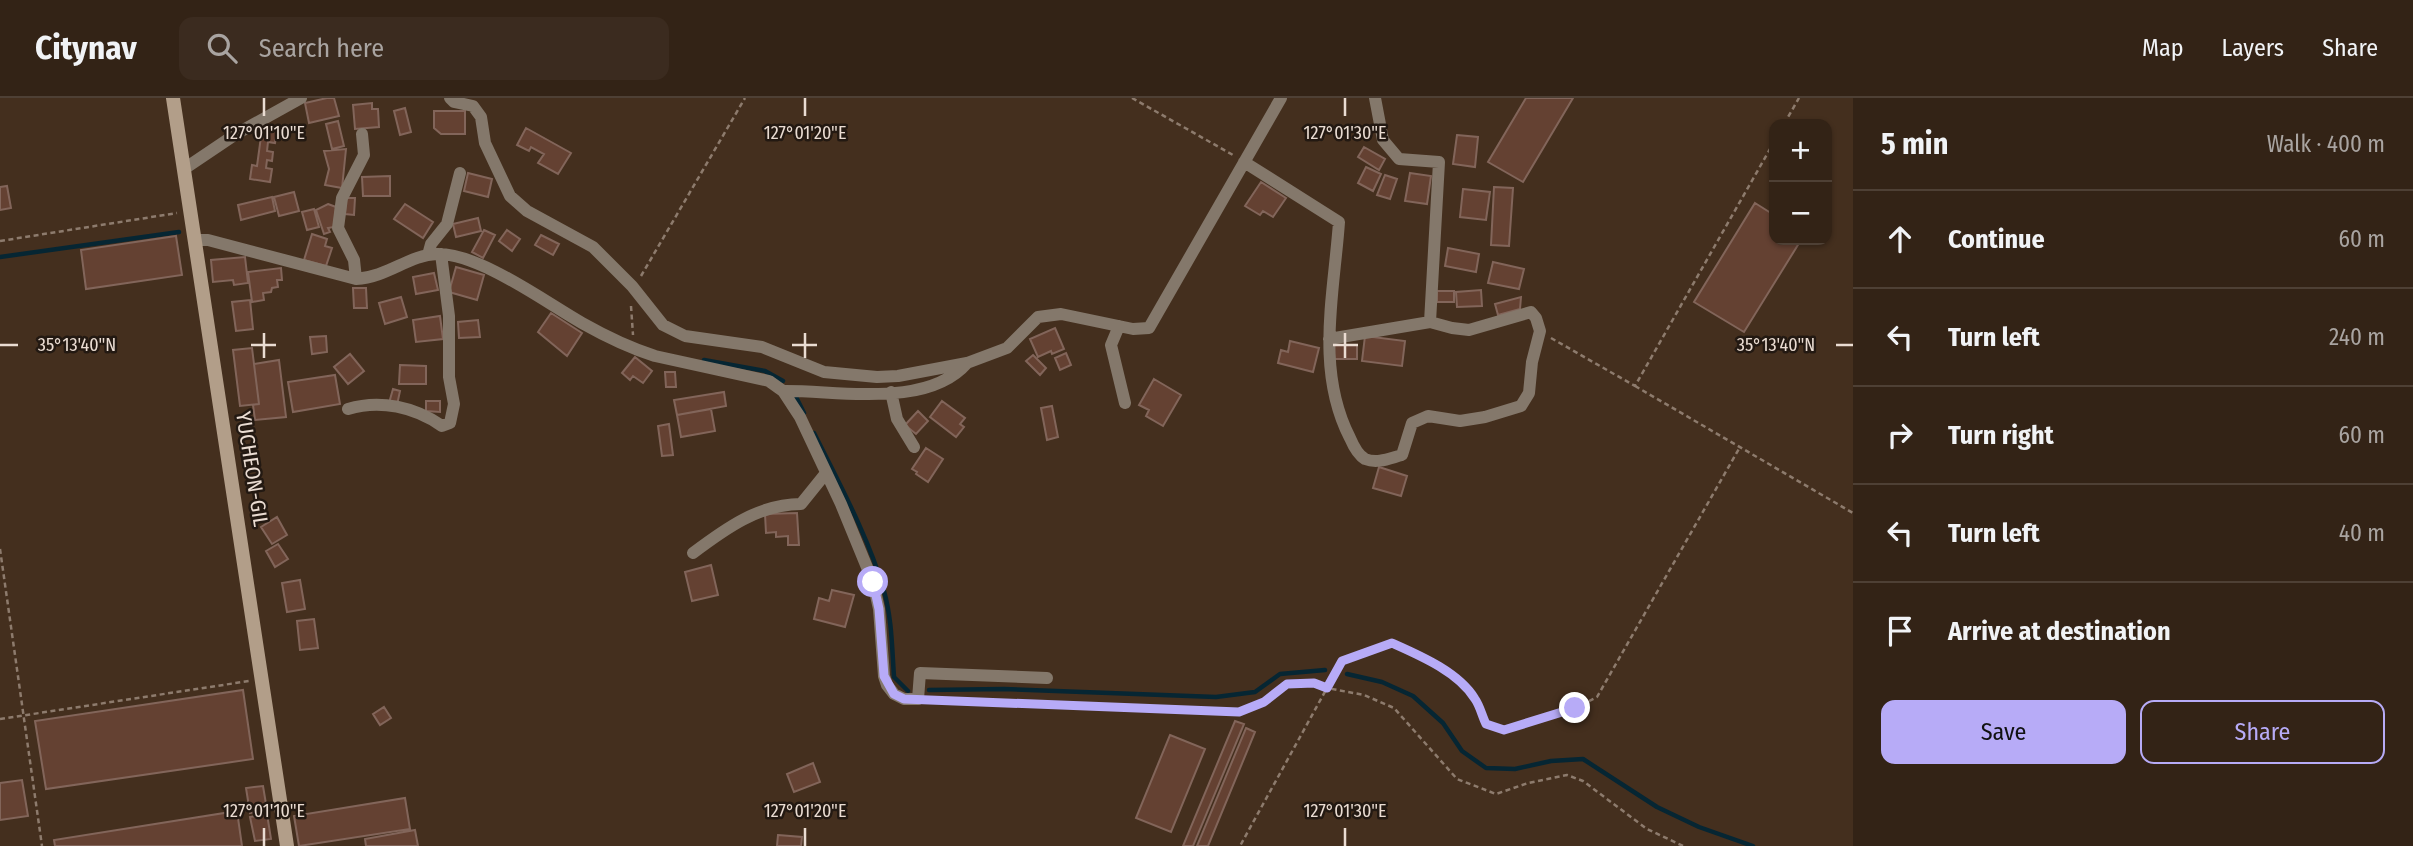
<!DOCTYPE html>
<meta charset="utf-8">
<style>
body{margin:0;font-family:"Fira Sans Condensed",sans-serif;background:#3b2b1f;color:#f1f3f6}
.controls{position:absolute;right:21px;top:21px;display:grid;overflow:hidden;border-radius:14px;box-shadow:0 2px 5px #0004}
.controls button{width:63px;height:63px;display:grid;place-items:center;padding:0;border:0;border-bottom:2px solid #4e4035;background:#332316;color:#f1f3f6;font:35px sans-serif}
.stop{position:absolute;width:21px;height:21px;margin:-16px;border:5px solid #b7abf7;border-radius:50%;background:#fff}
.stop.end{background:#b7abf7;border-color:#fff;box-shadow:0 2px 7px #0008}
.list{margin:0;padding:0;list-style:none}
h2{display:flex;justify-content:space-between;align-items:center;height:91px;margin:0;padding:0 28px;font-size:30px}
h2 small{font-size:23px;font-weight:400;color:#a9a4a1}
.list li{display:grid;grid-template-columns:46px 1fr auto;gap:21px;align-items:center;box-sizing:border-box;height:98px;padding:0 28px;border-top:2px solid #4e4035}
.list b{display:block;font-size:26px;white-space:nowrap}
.list em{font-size:23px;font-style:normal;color:#a9a4a1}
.actions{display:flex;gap:14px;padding:21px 28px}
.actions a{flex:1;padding:16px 0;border:2px solid #b7abf7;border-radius:14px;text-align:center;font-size:24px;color:#b7abf7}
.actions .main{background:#b7abf7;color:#111}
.icon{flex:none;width:38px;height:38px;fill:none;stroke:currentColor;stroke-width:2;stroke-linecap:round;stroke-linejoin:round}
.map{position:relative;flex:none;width:1853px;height:748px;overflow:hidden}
header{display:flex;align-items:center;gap:42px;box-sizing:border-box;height:98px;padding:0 35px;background:#332316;border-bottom:2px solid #4e4035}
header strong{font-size:33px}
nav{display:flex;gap:38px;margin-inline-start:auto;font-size:24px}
.search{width:490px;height:63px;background:#3b2b1f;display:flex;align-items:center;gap:18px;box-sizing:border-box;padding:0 24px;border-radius:14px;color:#a9a4a1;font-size:26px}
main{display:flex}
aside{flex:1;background:#332316}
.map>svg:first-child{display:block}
</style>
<header>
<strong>Citynav</strong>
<div class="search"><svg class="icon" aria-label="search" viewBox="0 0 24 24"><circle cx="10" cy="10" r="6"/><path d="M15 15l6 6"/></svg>Search here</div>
<nav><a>Map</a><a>Layers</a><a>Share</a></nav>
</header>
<main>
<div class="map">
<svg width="1853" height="748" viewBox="0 0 1853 748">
<rect width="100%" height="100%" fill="#442f1e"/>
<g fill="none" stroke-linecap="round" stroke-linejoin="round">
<path stroke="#062633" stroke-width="4.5" d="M0 159 179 134
M704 262 765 273 783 283
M795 297 804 315
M814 335C839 385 869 440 884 493 892 521 892 551 894 579L908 593
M1347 576 1382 584 1413 598 1443 625 1462 653 1486 670 1515 671 1551 663 1583 661 1657 709 1699 729 1753 748
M929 592 1004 591 1216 599 1255 594 1280 576 1325 572"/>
</g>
<path fill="#644132" stroke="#82655a" stroke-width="2" d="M327 0H334L339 18 309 25 305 5Z
M1526 0H1573L1523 84 1488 64Z
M372 5V11H378L379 29 355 31 353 7Z
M405 10 411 34 400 37 394 13Z
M434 13H465V36H441L434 30Z
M338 23 344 48 332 51 326 26Z
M526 30 571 55 558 76 538 65 544 56 531 49 529 53 517 47Z
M262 31 277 33 275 45 268 44 267 53 273 54 272 63 267 62 266 70 272 71 270 84 250 81 252 67 257 68Z
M1457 37 1478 39 1475 69 1453 66Z
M1364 49 1385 61 1379 72 1358 59Z
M346 51 342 90 325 87 329 71 324 53Z
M1366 69 1381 76 1373 93 1358 85Z
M468 75 492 81 488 99 464 93Z
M1410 75 1431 78 1427 106 1405 103Z
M1385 77 1397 81 1390 101 1377 97Z
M390 78V98H363L362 79Z
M1261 84 1286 100 1273 119 1263 113 1260 117 1245 108Z
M7 88 11 110 0 112V89Z
M1494 89 1513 90 1509 148 1491 147Z
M1463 91 1490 94 1486 122 1460 119Z
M294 94 299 113 279 118 274 99Z
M272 99 275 113 241 122 238 107Z
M346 100H355L354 117 345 116Z
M1755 105 1774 117V142H1801L1744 234 1694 204Z
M328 106 336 109 334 129 328 130 330 134 324 136 316 112Z
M405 106 433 124 423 140 394 121Z
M314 111 319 129 307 132 302 114Z
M478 120 481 133 456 139 453 126Z
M484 132 495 137 483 160 472 154Z
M507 132 520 141 512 153 499 143Z
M312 136 327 141 325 148 332 150 326 168 304 162Z
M541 137 559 146 553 157 535 147Z
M176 138 182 177 86 191 81 152Z
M1448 150 1479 156 1476 174 1445 168Z
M245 159 248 185 234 187 233 182 213 184 211 162Z
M1493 164 1524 171 1519 191 1488 185Z
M456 169 484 177 477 202 449 194Z
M281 170 282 182H277L278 189 272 190 271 194 263 195 264 202 252 204 248 174Z
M434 175 438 192 416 196 413 179Z
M353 190H366L367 210H354Z
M1481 192 1482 208 1457 209 1456 194Z
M1437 193H1454V204H1437Z
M401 199 407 219 385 226 379 205Z
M1521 199 1520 211 1498 217 1495 206Z
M250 202 253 231 236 233 232 204Z
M551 215 582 235 567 258 538 234Z
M440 218 443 241 416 244 413 222Z
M478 222 480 239 459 240 458 224Z
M1055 230 1064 251 1052 256 1051 253 1038 259 1030 241Z
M326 238 327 254 312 256 310 239Z
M1365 238 1405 243 1402 268 1362 263Z
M1290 243 1319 250 1313 274 1278 265 1281 252 1288 254Z
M1333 247H1357V261H1333Z
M252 250 259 306 240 308 233 252Z
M1066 255 1071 267 1060 272 1055 260Z
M350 256 364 273 348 286 334 269Z
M1033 257 1046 270 1040 277 1026 263Z
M635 259 652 273 643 285 633 278 630 282 622 275Z
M279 262 286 319 255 322 253 307 259 306 254 266Z
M400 267 426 268V286H399Z
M665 274H675L676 289H666Z
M335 277 340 306 293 314 288 284Z
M1154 281 1181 297 1163 328 1146 318 1149 312 1139 307Z
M393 291 400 293 397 307 389 305Z
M724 294 726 308 677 317 674 302Z
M426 303H440V314L426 313Z
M942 303 965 320 960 326 964 329 956 339 930 319Z
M1052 308 1058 339 1047 342 1041 310Z
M711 311 715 333 681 339 677 317Z
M918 313 928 323 916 336 905 327Z
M669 326 673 357 662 358 658 328Z
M926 350 943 361 928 384 916 376 917 374 912 371Z
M1379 369 1407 378 1401 398 1373 390Z
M797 415 799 447H788V438L776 439V434L766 435 765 416Z
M277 419 287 437 272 446 261 429Z
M278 446 288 461 275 469 266 453Z
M711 467 718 497 692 503 685 474Z
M300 482 305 511 287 514 282 485Z
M832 492 854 497 845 529 814 521 819 500 829 503Z
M314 521 318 550 300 552 297 523Z
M243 592 253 661 46 691 35 623Z
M384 609 391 620 380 627 373 616Z
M1235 623 1244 626 1193 748H1183Z
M1246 630 1255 634 1208 748H1197Z
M1170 637 1205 651 1171 734 1136 720Z
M813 665 820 684 794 694 787 676Z
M22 682 28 718 0 722V685Z
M263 688 267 712 250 715 246 690Z
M405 700 410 731 299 748 294 718Z
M237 713 242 748H55L54 742Z
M267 716 271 741 255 743 250 719Z
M415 732 418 748H366L365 741Z
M778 737 802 739 801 748H777Z"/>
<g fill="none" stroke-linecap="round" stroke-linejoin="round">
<path stroke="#8d7b6d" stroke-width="2.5" stroke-dasharray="5 3.5" stroke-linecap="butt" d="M1132 0 1233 57
M1784 26 1799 0
M0 143 177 115
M641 178 745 0
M631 208 633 237
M1551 240 1635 288 1774 44
M1635 288 1853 415
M0 451 42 748
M932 601 1239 614 1264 604 1287 586 1314 585 1327 590 1240 748
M0 621 249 583
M1683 748 1647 731 1583 683 1567 677 1528 685 1496 696 1457 681 1394 610 1364 597 1327 590 1342 563 1392 545C1419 557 1459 574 1475 601 1480 608 1482 618 1486 626L1504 632 1575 610 1597 599 1740 349"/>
<path stroke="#84786b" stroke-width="12" d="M450 0 454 4 473 8 481 19 485 45 510 98 527 113 593 149 632 188 663 227 685 238 762 249 824 274 877 279 898 278 967 265 1007 250 1038 219 1061 216 1133 231 1149 230 1281 0
M1244 64 1339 124C1334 196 1315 272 1350 340 1353 347 1358 357 1365 361 1378 366 1390 360 1402 357L1412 325 1428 318 1460 323 1485 319 1521 308 1529 295 1532 264 1540 233 1536 220 1531 214 1469 232 1452 230 1430 224 1439 64 1399 61 1383 42 1375 0
M184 71 236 36 301 0
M195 142H208L356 181C388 179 409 157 437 156 479 155 545 204 582 225 605 238 630 250 655 258L769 283 783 293 800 319 841 406 873 484 879 511 884 578 887 587 894 596 904 601H918L920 575 1047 580
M428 157 431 146 447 126 460 75
M356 181 354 162 338 130 342 100 364 57 362 36
M1119 228 1111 247 1125 305
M1329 241 1430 224
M783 293C838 292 927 311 967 265
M891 294 897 321 914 349
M348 311C380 301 415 309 442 328L450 325 454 306 449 279V218L441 156
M693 455C725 431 759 406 801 406L826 375"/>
<path stroke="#b29e89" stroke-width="14" d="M173 0 287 748"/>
</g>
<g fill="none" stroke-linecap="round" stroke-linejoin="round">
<path stroke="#b7abf7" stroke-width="9" d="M873 484 879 511 884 578 894 596 904 601 1239 614 1264 604 1287 586 1314 585 1327 590 1342 563 1392 545C1419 557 1459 574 1475 601 1480 608 1482 618 1486 626L1504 632 1575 610"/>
</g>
<path fill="none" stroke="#eadcd2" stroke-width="2.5" d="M264 0V18M805 0V18M1345 0V18M264 235V260M805 235V260M1345 235V260M0 247H18M251 247H276M792 247H817M1333 247H1358M1836 247H1853M264 730V748M805 730V748M1345 730V748"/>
<g text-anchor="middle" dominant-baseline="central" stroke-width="5" stroke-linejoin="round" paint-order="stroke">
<g font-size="21" fill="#eadcd2" stroke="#231912">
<text transform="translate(252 371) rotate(81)">YUCHEON-GIL</text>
</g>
</g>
<g font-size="18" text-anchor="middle" fill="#eadcd2" stroke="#231912" stroke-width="5" stroke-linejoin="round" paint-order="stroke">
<text x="264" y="41">127°01'10"E</text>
<text x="805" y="41">127°01'20"E</text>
<text x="1345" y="41">127°01'30"E</text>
<text x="77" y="253">35°13'40"N</text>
<text x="1776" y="253">35°13'40"N</text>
<text x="264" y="719">127°01'10"E</text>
<text x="805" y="719">127°01'20"E</text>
<text x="1345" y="719">127°01'30"E</text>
</g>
</svg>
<div class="controls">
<button>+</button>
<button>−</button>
</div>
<div class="stop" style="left:873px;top:484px"></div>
<div class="stop end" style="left:1575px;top:610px"></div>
</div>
<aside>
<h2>5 min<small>Walk · 400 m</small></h2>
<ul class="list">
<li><svg class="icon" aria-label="ahead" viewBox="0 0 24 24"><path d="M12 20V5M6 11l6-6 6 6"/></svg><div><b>Continue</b></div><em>60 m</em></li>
<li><svg class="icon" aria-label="left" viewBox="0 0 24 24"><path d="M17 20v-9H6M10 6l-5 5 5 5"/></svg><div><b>Turn left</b></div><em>240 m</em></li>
<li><svg class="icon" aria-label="right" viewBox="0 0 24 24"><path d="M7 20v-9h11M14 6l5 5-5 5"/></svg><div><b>Turn right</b></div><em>60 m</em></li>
<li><svg class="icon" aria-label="left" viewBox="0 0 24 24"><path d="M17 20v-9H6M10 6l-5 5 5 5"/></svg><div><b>Turn left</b></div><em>40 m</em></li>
<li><svg class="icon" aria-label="arrive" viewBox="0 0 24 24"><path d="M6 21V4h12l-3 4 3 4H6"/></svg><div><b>Arrive at destination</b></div></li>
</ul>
<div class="actions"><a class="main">Save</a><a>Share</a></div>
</aside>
</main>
